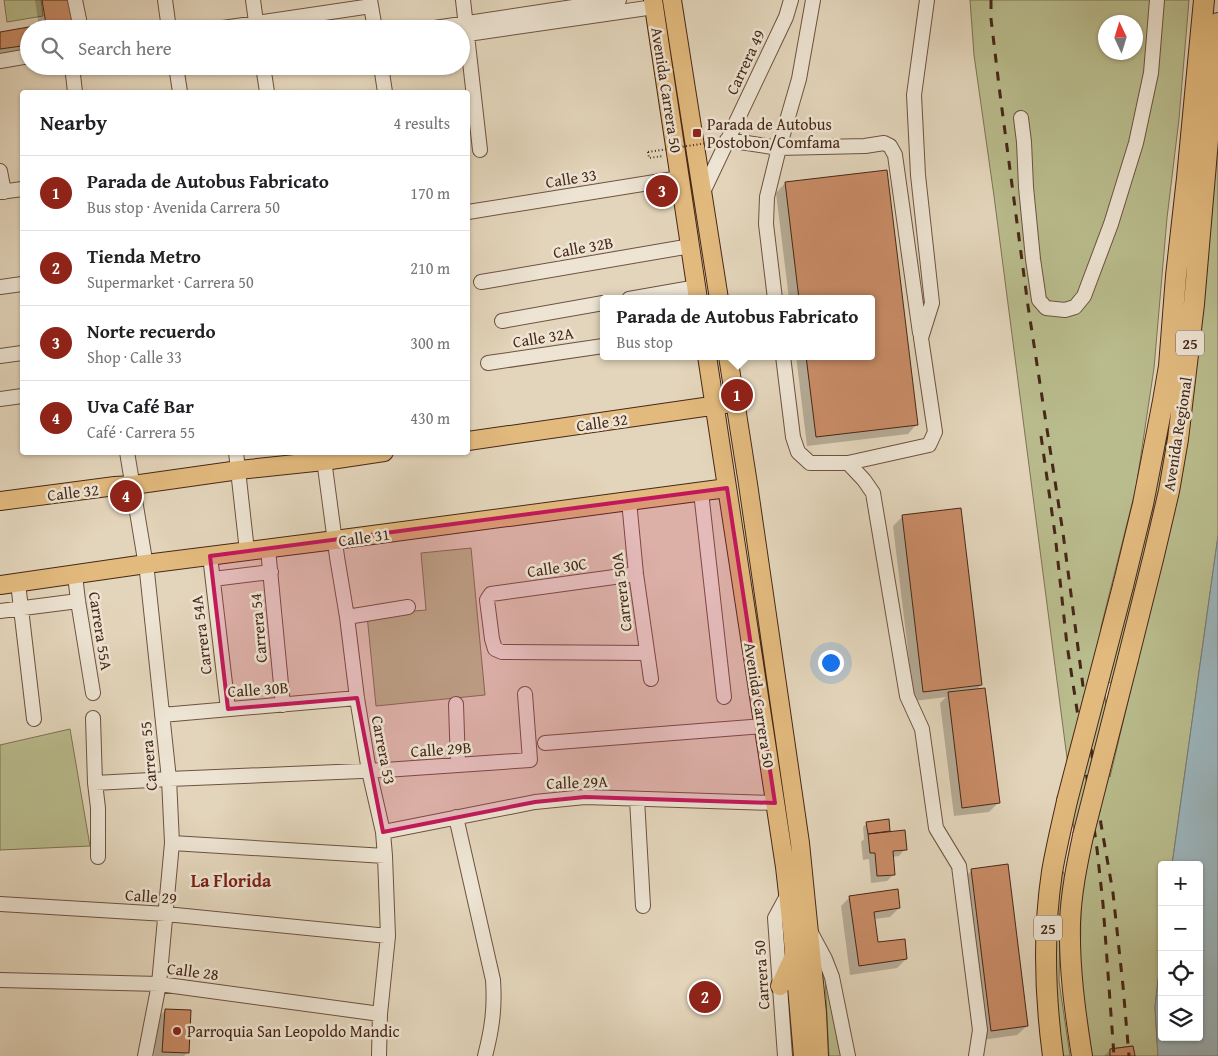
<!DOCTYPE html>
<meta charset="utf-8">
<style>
body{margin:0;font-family:"Gentium Book Plus",serif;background:#f6f6f6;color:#202124}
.controls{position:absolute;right:15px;bottom:15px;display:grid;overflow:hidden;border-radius:5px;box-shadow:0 1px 4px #0004}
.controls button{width:45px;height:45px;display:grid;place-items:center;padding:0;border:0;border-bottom:1px solid #e0e0e0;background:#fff;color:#202124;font:25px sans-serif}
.compass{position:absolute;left:1098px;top:15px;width:45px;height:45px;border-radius:50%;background:#fff;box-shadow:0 1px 4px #0004;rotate:356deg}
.you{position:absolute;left:830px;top:662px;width:18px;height:18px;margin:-12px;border:4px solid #fff;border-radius:50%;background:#1a73e8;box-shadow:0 0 0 8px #1a73e833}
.badge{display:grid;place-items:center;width:32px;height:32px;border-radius:50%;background:#8f2418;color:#fff;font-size:16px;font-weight:700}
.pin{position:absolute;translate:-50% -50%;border:2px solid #fff;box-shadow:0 1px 5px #0006}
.popup{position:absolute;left:600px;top:295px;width:275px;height:65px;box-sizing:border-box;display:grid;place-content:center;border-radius:5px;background:#fff;filter:drop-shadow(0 1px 4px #0005);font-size:16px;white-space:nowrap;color:#757577}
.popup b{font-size:19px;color:#202124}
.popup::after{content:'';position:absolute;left:50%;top:100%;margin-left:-10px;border:10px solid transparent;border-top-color:#fff}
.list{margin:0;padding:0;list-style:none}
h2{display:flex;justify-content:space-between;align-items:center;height:65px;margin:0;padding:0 20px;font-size:21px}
h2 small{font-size:16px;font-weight:400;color:#757577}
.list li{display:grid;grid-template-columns:32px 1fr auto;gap:15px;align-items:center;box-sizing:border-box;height:75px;padding:0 20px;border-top:1px solid #e0e0e0}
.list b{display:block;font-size:19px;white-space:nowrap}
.list p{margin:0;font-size:16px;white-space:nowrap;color:#757577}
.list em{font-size:16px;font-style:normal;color:#757577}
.icon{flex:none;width:28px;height:28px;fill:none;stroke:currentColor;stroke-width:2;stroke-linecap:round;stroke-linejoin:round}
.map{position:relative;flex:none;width:1218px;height:1056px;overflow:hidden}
.search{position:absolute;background:#fff;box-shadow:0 1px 4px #0004;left:20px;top:20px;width:450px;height:55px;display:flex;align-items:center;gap:12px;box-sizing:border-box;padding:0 18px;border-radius:28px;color:#757577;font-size:19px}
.panel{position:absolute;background:#fff;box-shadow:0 1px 4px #0004;left:20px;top:90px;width:450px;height:365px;border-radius:5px}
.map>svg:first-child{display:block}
</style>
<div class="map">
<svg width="1218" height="1056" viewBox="0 0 1218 1056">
<rect width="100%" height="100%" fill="#e3d5bb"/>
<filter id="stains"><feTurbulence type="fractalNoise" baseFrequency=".004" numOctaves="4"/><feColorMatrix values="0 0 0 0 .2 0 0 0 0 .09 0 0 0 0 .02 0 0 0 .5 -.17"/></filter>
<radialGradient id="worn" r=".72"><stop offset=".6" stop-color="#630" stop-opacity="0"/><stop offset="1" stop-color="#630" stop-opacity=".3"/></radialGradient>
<path fill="#b9bc8d" stroke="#807252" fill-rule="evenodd" d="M4 0H41L43 16 7 22Z
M970 0H1189L1179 119 1167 218 1154 368 1136 488 1101 627 1110 777 1158 574 1218 86V536L1172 865H1162V946L1155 1007 1158 1056H1135L1133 1046 1110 1049V1056H1091L1080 982 1081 905 1067 758 994 196 974 55ZM1106 22H1136V52H1106Z
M1178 379 1161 489 1112 683 1106 682Z
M471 548 485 695 376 706 367 615 426 610 421 553Z
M70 729 90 846 0 850V745Z
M1061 867 1065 876 1060 931 1059 981 1070 1056H1060L1051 964Z
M825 977 842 1056H829Z
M785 985H789L793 1056H790Z"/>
<path fill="#9bb5bc" stroke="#797c7a" d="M1218 536V1056H1158L1155 1007 1162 946V1037H1199V865H1172Z"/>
<path fill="#0003" d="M35 0H68L73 29H29V50L0 54V33L39 27Z
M886 171 917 424 908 434 807 446 796 356H871V299H789L776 193 785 183Z
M903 516 981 685 975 691 999 802 989 812 954 816 940 703 946 697 914 701 893 526Z
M867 823 889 831 887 833 905 849 899 856 892 857 894 874 887 881 871 883 869 859 863 860 861 842 864 839 863 827Z
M972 870 1027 1026 1017 1035 982 1040 963 879Z
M850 897 899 908 890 917 874 919 877 944 906 959 897 968 850 975 841 906Z
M166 1010 187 1053 184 1056H154L156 1019Z
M1110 1050 1133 1056H1104Z"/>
<path fill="#c98c67" stroke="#472717" d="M42 0H69L74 29H29V45L0 49V32L46 24Z
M887 170 918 425 816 437 806 356H871V299H799L785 182Z
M961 508 982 685 923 692 902 515Z
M985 688 1000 803 962 808 948 692Z
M889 819 890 831 868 834 866 822Z
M905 830 907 850 893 851 895 875 877 876 875 853H870L868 834Z
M1008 864 1028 1026 991 1031 971 869Z
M898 889 900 908 874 912 878 942 905 939 907 959 859 966 849 896Z
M165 1009 191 1010 189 1053 162 1052Z
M1133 1046 1135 1056H1110V1049Z"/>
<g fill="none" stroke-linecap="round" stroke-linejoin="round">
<defs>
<path id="minor" d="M75 0 81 29
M165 0 169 29
M253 0 257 29
M370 0 375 29
M463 0 480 150
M216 29 371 6
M428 29 619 0
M461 35 654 7
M0 61 29 56
M72 66 75 92
M176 66 180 92
M263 66 267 92
M381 66 385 92
M1021 118 1024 142 1026 187 1033 259 1039 300 1046 308 1065 310 1075 307 1084 296 1111 224 1136 143 1151 73 1157 0
M727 140 779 148 865 146 884 143 890 146 895 155 920 333
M0 171 4 192
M0 192 22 189
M703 192 786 17 791 0
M468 212 680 178
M481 282 691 246
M0 287 22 284
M629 299 697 287
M775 299 766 224 767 197 779 148 799 79 813 0
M502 321 603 303
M0 356 22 353
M783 356 793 437 798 452 810 463H848L929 445 935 432 921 338 932 303 918 175 914 95 927 0
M488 363 603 346
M0 399 22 396
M127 452 147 572 169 779 172 843 159 984 145 1056
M236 452 247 551
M323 452 337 557 347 617 357 698 369 771 383 832 385 856 388 936 380 1014 379 1056
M848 463 864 480 873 493 907 696 922 729 936 828 959 866 980 1030 976 1056
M701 492 724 697
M629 501 636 574 651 679
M268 549 283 705
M210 556 228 709
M636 574 491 594 487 600 492 639 495 649 502 652 647 653
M75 575 78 601 93 693
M213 579 271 572
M18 583 34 719
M0 611 78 601
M347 617 408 607
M456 704 458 765
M162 715 357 698
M93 718 95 783 98 808V857
M545 743 764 726
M95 783 169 779 385 770 530 760 525 694
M637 799 643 906
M456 817 493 980C495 1008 492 1029 485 1056
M383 832 535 802 585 797 775 803
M172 843 385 856
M0 904 166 914 388 936
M810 931 825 959 832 977 848 1056
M0 980 159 984 380 1014
M785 1056 775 918 788 894"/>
<path id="major" d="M653 0 698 299
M672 0 719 299
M707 356 785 867 792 929 803 1056
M728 356 748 484 800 843 817 1013 819 1056
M468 441 725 404
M0 501 115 486 133 485 239 470 324 461 384 452
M0 585 146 564 335 540 727 488
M780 986 794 956"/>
<path id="highway" d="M1123 586 1143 504 1163 401 1169 366 1176 276 1187 178 1204 0
M1128 659 1154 555 1169 491 1178 439 1194 304 1218 23
M1053 1056C1045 996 1043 932 1052 872 1056 848 1062 824 1067 801
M1082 1056C1075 1012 1069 968 1070 923 1071 893 1077 864 1083 836"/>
</defs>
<use href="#minor" stroke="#6e5240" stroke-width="16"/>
<use href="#major" stroke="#472717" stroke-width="20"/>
<use href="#highway" stroke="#472717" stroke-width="22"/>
<path stroke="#472717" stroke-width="2" stroke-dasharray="1 2.5" stroke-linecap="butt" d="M648 152 649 158 663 156"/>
<use href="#minor" stroke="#ede4d3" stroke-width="14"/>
<use href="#major" stroke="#e2ba7e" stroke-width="18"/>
<use href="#highway" stroke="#e2ba7e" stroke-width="20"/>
<path stroke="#472717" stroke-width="3" stroke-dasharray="9 9" stroke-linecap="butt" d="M991 0V19L1000 94 1028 306 1063 533 1101 824 1113 893 1123 986 1129 1056
M1041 436 1055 534 1067 645 1080 729 1097 849 1103 904 1114 1056"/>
<defs>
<path id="highway-bridge" d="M1067 801 1123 586
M1083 836 1128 659"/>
</defs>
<use href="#highway-bridge" stroke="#472717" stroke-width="22" stroke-linecap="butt"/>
<path stroke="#472717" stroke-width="2" stroke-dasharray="1 2.5" stroke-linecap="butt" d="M648 152 714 142"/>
<use href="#highway-bridge" stroke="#e2ba7e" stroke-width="20"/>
</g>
<path fill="#c2185b" fill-opacity="0.2" stroke="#c2185b" stroke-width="4" stroke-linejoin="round" d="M727 488 775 803 585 797 535 802 383 832 357 698 228 709 210 556Z"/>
<g fill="#8f2418" stroke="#ede4d3" stroke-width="2">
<rect x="692" y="128" width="10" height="10" rx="2.5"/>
<circle cx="177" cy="1031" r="5"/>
</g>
<g text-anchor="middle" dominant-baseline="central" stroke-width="5" stroke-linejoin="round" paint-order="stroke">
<g fill="#ede4d3" stroke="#79604f" stroke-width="1">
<rect x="1176" y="330.5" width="28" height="25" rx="4"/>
<rect x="1034" y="915.5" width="28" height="25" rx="4"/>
</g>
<g font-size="15" font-weight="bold" fill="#472717">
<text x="1190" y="343">25</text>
<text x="1048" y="928">25</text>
</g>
<g font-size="16" fill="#472717" stroke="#ede4d3">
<text transform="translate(745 62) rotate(-65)">Carrera 49</text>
<text transform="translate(667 90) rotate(81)">Avenida Carrera 50</text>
<text transform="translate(571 178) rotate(-9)">Calle 33</text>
<text transform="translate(583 247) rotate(-10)">Calle 32B</text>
<text transform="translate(543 337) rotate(-9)">Calle 32A</text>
<text transform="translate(602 422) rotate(-8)">Calle 32</text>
<text transform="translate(1177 434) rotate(-81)">Avenida Regional</text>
<text transform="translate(73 492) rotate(-7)">Calle 32</text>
<text transform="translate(364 537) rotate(-8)">Calle 31</text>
<text transform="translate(557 567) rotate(-8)">Calle 30C</text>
<text transform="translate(621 592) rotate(-97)">Carrera 50A</text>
<text transform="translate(258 628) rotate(-95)">Carrera 54</text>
<text transform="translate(101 631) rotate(81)">Carrera 55A</text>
<text transform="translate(201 635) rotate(-97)">Carrera 54A</text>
<text transform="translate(258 689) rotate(-4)">Calle 30B</text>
<text transform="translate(760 705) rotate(81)">Avenida Carrera 50</text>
<text transform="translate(441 749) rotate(-4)">Calle 29B</text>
<text transform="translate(384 750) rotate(79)">Carrera 53</text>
<text transform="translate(148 756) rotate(-95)">Carrera 55</text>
<text transform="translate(577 782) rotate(-2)">Calle 29A</text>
<text transform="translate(151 896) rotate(4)">Calle 29</text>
<text transform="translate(193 971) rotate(7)">Calle 28</text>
<text transform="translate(761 975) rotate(-94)">Carrera 50</text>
</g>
<g font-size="16" fill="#472717" stroke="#ede4d3" text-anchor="start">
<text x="707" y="124">Parada de Autobus<tspan x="707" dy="18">Postobon/Comfama</tspan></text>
<text x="187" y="1031">Parroquia San Leopoldo Mandic</text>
</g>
<g font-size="18" font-weight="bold" fill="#7a1f14" stroke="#ede4d3">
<text x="231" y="880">La Florida</text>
</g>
</g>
<rect width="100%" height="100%" filter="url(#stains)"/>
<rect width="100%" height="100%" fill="url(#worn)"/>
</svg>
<div class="controls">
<button>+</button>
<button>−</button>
<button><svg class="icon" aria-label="locate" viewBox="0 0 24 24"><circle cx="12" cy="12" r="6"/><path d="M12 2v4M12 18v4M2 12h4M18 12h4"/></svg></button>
<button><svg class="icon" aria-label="layers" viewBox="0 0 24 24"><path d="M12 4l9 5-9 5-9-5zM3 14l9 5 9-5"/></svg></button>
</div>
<svg class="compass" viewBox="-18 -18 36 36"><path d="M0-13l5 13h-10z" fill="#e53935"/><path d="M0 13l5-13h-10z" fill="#757577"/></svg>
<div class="you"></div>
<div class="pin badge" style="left:737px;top:395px">1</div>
<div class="popup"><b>Parada de Autobus Fabricato</b>Bus stop</div>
<div class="pin badge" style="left:705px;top:997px">2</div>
<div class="pin badge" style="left:662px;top:191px">3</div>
<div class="pin badge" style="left:126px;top:496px">4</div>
<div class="search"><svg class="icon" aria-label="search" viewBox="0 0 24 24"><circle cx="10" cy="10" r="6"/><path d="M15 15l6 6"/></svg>Search here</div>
<section class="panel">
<h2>Nearby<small>4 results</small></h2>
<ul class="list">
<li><span class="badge">1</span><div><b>Parada de Autobus Fabricato</b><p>Bus stop · Avenida Carrera 50</p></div><em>170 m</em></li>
<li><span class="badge">2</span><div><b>Tienda Metro</b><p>Supermarket · Carrera 50</p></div><em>210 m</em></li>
<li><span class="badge">3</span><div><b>Norte recuerdo</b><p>Shop · Calle 33</p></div><em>300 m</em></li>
<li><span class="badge">4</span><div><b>Uva Café Bar</b><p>Café · Carrera 55</p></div><em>430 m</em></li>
</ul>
</section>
</div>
